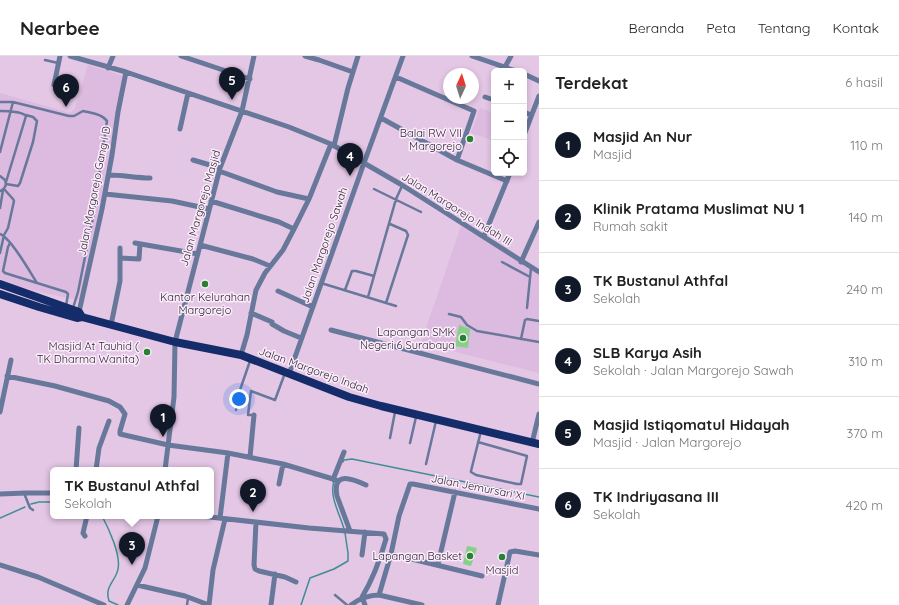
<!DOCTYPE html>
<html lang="id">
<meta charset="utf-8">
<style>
body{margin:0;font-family:Quicksand,sans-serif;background:#f2f2f2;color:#222}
.controls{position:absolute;right:12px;top:12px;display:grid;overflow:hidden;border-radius:6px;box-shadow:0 2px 6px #0003}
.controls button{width:36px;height:36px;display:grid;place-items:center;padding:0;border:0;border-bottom:1px solid #e0e0e0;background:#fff;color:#222;font:20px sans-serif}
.compass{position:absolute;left:443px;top:12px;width:36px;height:36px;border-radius:50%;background:#fff;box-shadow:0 2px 6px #0003;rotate:4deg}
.you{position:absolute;left:239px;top:343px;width:14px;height:14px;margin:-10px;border:3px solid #fff;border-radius:50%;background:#1a73e8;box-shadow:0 0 0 6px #1a73e833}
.badge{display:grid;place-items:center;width:26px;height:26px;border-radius:50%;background:#111827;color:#fff;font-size:13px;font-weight:700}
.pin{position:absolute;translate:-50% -33px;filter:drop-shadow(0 1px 2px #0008)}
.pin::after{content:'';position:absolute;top:21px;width:14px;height:12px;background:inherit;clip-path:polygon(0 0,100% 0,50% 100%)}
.popup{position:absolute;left:50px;top:411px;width:164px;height:52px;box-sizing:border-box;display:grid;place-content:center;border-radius:6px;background:#fff;filter:drop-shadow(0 1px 3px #0005);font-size:13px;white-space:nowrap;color:#767676}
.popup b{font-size:15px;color:#222}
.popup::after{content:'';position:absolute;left:50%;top:100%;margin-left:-8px;border:8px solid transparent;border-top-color:#fff}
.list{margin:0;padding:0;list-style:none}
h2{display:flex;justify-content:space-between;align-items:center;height:52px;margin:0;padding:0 16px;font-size:17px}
h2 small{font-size:13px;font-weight:400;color:#767676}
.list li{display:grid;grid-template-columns:26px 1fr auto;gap:12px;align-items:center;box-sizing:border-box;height:72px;padding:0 16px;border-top:1px solid #e0e0e0}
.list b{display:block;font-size:15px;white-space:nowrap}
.list p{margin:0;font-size:13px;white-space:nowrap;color:#767676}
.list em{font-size:13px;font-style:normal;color:#767676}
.icon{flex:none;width:22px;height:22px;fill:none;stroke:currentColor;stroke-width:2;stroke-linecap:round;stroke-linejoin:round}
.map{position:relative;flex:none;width:539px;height:549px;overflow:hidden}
header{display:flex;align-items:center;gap:24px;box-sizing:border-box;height:56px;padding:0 20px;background:#fff;border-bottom:1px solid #e0e0e0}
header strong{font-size:19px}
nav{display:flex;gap:22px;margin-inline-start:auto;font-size:14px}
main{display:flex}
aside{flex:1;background:#fff}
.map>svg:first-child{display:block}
</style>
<header>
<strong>Nearbee</strong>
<nav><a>Beranda</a><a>Peta</a><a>Tentang</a><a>Kontak</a></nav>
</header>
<main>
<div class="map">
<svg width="539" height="549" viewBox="0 0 539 549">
<rect width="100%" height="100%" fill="#e4c6e5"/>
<path fill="#ddbadf" d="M88 9 127 21 83 245 44 237 17 230 0 223V37L70 57 75 52Z
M480 52 494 57V85L471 77Z
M461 170 539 217V317L421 287Z"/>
<path fill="#85d186" d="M459 269 470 273 468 292 455 290Z
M467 490 477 492 471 510 463 508Z"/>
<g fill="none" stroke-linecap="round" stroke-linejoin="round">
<path stroke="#3f8e96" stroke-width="1.5" d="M343 406 344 404 352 403 539 441
M334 425C329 441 340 458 344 473
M31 448 39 446H53
M102 460C109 473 121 499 118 513 116 525 104 530 109 545L118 549
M0 462 25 451
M301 549 310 522 334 513 348 505V497L345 477"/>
<path stroke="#67789b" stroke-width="2.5" d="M45 4 58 7
M0 46H13L69 60H74L83 55C91 57 102 58 107 65L93 161 78 236 73 252
M0 55C8 55 21 55 26 60L6 126
M0 96 13 46
M0 120 5 124C7 129 5 133 0 135
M6 128 18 130 20 127 33 86 37 65 33 61 26 59
M374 133 421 156
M0 152 3 134
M0 178C11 182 30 216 37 227
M10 187 8 191 3 215 5 217 66 236 68 238 66 250
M0 197 4 179 8 172 14 145 13 143 4 133
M502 206 530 221
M321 227 396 250
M345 234 352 215H356L374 220
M368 241 396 143 402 130
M386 247 408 179 406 175 390 168
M527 252 531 212
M449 258 461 261 467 269 477 275 539 286
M521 283 525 264 527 263 539 265
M236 354 240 334 250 305
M254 359H248L251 335 275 344 285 317
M390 382 395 356
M478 386 527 400 521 428H517L476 419 471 416V415L481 375
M410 387 416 361
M426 408 436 365
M24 437 30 452 33 454
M335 539 347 549
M187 549 188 542"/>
<path stroke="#67789b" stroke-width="5" d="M70 0 126 16 289 71 331 88 402 129 539 216
M181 0 250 23
M305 0 319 4 353 16
M472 0 516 15
M505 11 511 0
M108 12 113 0
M524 18 539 25
M396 21 474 55 457 104
M54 29 60 0
M485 41 494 44
M524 56 531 59
M381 62 457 104 507 125
M180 73 188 37
M524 79 539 40
M334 90 348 32 358 0
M193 104 220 112
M219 115 277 136 309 143
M109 119C123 119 136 122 150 122
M105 138 172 145 209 153
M211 145 279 166 294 173
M484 180 510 117
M135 187 198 198
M200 189 253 203 270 210
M120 202 139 203 140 188
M521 206 539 166
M278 235 313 251
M79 256 102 153 112 99 118 56 126 16
M251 257 272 266
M272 268 284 275 301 282
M111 269 120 225V192
M331 274 539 328
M241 299 247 279 256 234 265 217 283 194 294 173 309 143 331 88
M289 318 364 107 403 0
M7 320 55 330 109 345 120 351 125 358 120 375V378L168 389 228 397 283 408 333 423
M0 356 11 304
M532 387 539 358
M250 401 254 359
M76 414 79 372
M96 414 99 392 109 365
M165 414 174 341 175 286 220 112 242 55 254 0
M336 424H334V421L344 396
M279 428 283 408
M0 438 26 437H53
M201 460 309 472 384 478 386 483C380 504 373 523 362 541L365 549
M220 462 228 397
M256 466 254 509 255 513 259 515 285 521 296 526
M350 475 337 440C332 414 353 423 366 429
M85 480 83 477 87 460
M391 498 482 520
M362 499 365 476
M438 508 455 436
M0 509 38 521 104 549
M137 529 185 540 209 549
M379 539 391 498 399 460 410 428H413L539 453
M127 549 145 512 158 460
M209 549 213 514 225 463
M271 549 275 518
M351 549C360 542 368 539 379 539L422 549
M498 549 510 496 515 495 539 499"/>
<path stroke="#142c69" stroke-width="8" d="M0 228 79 256 82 261
M0 238 39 251 77 262 82 261 175 286 241 299 349 341 381 350 539 388"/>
</g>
<g fill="#288130" stroke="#fcedfc" stroke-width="1.5">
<circle cx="470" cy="83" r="4"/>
<circle cx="205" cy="228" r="4"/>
<circle cx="463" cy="282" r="4"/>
<circle cx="147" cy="296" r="4"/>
<circle cx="470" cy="500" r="4"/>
<circle cx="502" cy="501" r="4"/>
</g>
<g text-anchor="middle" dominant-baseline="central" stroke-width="3" stroke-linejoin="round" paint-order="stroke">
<g font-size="11" fill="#312632" stroke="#fcedfc" text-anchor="end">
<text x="462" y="77">Balai RW VII<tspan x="462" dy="13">Margorejo</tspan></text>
<text x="205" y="241" text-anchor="middle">Kantor Kelurahan<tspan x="205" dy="13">Margorejo</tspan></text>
<text x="455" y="276">Lapangan SMK<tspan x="455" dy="13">Negeri 6 Surabaya</tspan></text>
<text x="139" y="290">Masjid At Tauhid (<tspan x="139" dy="13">TK Dharma Wanita)</tspan></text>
<text x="462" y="500">Lapangan Basket</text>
<text x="502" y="514" text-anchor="middle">Masjid</text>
</g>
<g font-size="11" fill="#312632" stroke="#fcedfc">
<text transform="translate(94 135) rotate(-79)">Jalan Margorejo Gang I D</text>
<text transform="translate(200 152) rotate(-74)">Jalan Margorejo Masjid</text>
<text transform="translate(457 153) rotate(32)">Jalan Margorejo Indah III</text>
<text transform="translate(324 189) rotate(-71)">Jalan Margorejo Sawah</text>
<text transform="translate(314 314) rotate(20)">Jalan Margorejo Indah</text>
<text transform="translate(478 431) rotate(11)">Jalan Jemursari XI</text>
</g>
</g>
</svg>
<div class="controls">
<button>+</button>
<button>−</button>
<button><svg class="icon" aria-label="locate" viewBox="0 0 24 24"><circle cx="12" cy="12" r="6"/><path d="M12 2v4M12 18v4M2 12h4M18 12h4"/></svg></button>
</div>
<svg class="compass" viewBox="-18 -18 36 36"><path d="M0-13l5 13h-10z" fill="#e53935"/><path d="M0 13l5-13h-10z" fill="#767676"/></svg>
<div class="you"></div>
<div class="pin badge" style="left:163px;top:381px">1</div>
<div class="pin badge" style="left:253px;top:456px">2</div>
<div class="pin badge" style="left:132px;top:509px">3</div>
<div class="popup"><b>TK Bustanul Athfal</b>Sekolah</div>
<div class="pin badge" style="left:350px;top:120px">4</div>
<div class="pin badge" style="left:232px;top:44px">5</div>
<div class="pin badge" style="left:66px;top:51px">6</div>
</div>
<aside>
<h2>Terdekat<small>6 hasil</small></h2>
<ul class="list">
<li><span class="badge">1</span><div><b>Masjid An Nur</b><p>Masjid</p></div><em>110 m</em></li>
<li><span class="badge">2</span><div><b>Klinik Pratama Muslimat NU 1</b><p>Rumah sakit</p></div><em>140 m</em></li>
<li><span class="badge">3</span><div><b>TK Bustanul Athfal</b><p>Sekolah</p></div><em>240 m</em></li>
<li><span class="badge">4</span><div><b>SLB Karya Asih</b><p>Sekolah · Jalan Margorejo Sawah</p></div><em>310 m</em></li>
<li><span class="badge">5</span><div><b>Masjid Istiqomatul Hidayah</b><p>Masjid · Jalan Margorejo</p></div><em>370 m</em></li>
<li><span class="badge">6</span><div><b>TK Indriyasana III</b><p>Sekolah</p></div><em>420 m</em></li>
</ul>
</aside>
</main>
